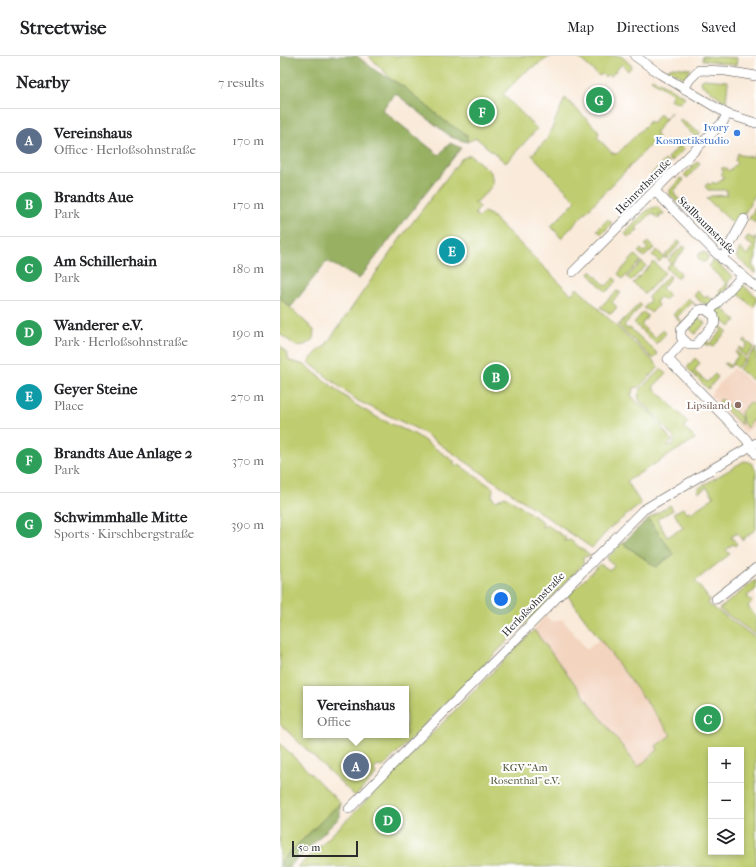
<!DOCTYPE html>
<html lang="en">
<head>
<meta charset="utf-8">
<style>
	body { margin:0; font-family:"IM FELL French Canon",serif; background:#f2f2f2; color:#202124 }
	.controls { position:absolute; right:12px; bottom:12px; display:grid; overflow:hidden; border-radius:0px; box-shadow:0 2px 6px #0003 }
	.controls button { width:36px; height:36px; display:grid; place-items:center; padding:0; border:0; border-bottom:1px solid #e0e0e0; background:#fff; color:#202124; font:20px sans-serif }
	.scale { position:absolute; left:12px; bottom:10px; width:66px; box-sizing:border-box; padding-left:4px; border:2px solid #2b2b2b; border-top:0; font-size:11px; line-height:14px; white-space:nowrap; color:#2b2b2b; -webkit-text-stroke:3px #fff; paint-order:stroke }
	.you { position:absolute; left:221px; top:543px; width:14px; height:14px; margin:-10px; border:3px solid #fff; border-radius:50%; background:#1a73e8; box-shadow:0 0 0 6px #1a73e833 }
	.badge { display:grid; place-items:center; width:26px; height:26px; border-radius:50%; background:#b5179e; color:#fff; font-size:13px; font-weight:700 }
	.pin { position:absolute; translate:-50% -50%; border:2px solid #fff; box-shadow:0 1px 4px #0006 }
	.popup { position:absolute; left:23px; top:630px; width:106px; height:52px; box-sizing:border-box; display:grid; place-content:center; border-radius:0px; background:#fff; filter:drop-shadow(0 1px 3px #0005); font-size:13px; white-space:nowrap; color:#757577 }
	.popup b { font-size:15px; color:#202124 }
	.popup::after { content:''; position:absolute; left:50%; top:100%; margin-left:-8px; border:8px solid transparent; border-top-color:#fff }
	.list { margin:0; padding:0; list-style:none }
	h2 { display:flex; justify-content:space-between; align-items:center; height:52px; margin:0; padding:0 16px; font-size:17px }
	h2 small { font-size:13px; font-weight:400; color:#757577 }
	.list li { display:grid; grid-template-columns:26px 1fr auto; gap:12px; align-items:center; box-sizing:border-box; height:64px; padding:0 16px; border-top:1px solid #e0e0e0 }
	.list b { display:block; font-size:15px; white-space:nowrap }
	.list p { margin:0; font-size:13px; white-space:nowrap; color:#757577 }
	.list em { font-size:13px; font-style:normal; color:#757577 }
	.icon { flex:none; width:22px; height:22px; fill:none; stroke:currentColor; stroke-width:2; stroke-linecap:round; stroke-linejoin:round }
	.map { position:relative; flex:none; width:476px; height:811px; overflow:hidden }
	header { display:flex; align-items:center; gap:24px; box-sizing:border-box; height:56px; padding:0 20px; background:#fff; border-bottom:1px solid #e0e0e0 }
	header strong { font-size:19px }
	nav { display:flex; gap:22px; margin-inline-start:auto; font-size:14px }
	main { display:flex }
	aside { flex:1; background:#fff }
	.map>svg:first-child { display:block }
</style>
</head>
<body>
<header>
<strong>Streetwise</strong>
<nav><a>Map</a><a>Directions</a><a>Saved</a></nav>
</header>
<main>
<aside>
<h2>Nearby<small>7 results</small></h2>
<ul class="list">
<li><span class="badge" style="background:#5c6f8a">A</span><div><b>Vereinshaus</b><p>Office · Herloßsohnstraße</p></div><em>170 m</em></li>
<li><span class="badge" style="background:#2e9e5b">B</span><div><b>Brandts Aue</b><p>Park</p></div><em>170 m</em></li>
<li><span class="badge" style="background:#2e9e5b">C</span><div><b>Am Schillerhain</b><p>Park</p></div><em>180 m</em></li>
<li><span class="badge" style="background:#2e9e5b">D</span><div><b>Wanderer e.V.</b><p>Park · Herloßsohnstraße</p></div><em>190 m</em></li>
<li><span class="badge" style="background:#0f9aa8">E</span><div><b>Geyer Steine</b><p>Place</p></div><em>270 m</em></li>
<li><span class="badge" style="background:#2e9e5b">F</span><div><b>Brandts Aue Anlage 2</b><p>Park</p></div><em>370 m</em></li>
<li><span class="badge" style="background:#2e9e5b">G</span><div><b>Schwimmhalle Mitte</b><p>Sports · Kirschbergstraße</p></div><em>390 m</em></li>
</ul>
</aside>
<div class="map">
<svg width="476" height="811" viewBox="0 0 476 811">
	<rect width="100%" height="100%" fill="#fff"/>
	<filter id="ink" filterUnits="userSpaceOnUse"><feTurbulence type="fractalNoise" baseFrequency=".025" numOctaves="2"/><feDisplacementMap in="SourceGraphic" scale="8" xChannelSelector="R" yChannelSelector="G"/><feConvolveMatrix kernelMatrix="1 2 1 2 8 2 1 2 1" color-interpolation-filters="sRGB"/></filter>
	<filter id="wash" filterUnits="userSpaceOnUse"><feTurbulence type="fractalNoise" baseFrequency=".012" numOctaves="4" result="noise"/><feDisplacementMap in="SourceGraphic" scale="16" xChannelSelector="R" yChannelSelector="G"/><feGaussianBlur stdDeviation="0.9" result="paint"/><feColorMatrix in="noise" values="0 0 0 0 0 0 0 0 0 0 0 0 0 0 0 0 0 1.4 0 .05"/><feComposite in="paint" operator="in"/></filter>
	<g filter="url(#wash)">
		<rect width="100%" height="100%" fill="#f9ead9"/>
		<!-- built -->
		<g fill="#f3d4bf">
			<polygon points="453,312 476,330 476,368 465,377 430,339"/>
			<polygon points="265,560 273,566 282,563 307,594 320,583 391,679 376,690 378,693 358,711 254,574"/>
		</g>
		<!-- green -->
		<g fill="#bfcd6f" stroke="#757c4d" fill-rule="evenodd">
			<polygon points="88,0 271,0 244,17 223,38 257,73 226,107 196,82 187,86 186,79 166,66 124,31 109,22 104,15"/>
			<polygon points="297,0 341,0 352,10 348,15 342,8 330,21 328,18 325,21 322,18 319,20"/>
			<polygon points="423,0 457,2 456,9 422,4"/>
			<polygon points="393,11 411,13 404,22 388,13"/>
			<polygon points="372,22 405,41 400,47 390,44 393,38 371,24"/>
			<polygon points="424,23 448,25 446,46 422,29 421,25"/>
			<polygon points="285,42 317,73 319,78 317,81 332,97 337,98 370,65 372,67 380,58 385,63 391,56 375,77 378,81 281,182 271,170 296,145 252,99 267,83"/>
			<polygon points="400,63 420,77 416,81 400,66"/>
			<polygon points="400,89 404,93 391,106 388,102"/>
			<polygon points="458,97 460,99 473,101 474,98 476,99 476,137 457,171 427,143 431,140 447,139 447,134 428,134 425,130 428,127 430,129 433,126 436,128 444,121 441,118 444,115 441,113 444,111 449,115 457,107 455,104"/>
			<polygon points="190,99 211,116 213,129 197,146 194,146 200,151 195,158 199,161 204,156 211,159 291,238 297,232 379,311 359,331 354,332 351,339 357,346 371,357 392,385 387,390 393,389 394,382 369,353 360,346 358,340 361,332 381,313 386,318 373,331 408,366 404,371 415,383 347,425 361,448 331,471 312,492 139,374 78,345 28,306 39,294 45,290 122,180 181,103"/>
			<polygon points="385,104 389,109 375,123 371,119"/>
			<polygon points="418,105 420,108 407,122 404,119"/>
			<polygon points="401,122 404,124 394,135 395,139 405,150 403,152 390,139 390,134"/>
			<polygon points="353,137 358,141 347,152 343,148"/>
			<path d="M378 151 384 157 382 160 380 158 378 159 380 161 379 163 372 157 356 172 358 174 352 180 350 179 348 181 345 178C353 170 366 150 378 151Z"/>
			<polygon points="475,152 476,153 476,167 469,163"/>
			<polygon points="328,163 332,167 322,178 317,174"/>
			<polygon points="468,180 474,183 476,180 476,202 472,209 476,214 476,218 456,201 460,192 467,199 473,190 465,185"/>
			<polygon points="398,185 401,187 386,203 384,201 379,206 372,199 377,194 384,201"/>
			<polygon points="368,186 374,192 364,201 358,196 361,193 364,196 368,192 365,189"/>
			<polygon points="403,190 406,192 392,208 401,217 397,222 386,212 391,207 388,204"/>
			<circle cx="423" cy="201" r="5"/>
			<polygon points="355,199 361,205 343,223 338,218"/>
			<polygon points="433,204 453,221 448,226 448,230 438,242 437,241 440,237 439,236 446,227 428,210"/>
			<polygon points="362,206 366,210 351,225 347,221"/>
			<polygon points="374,206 385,217 365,238 353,227"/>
			<polygon points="311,215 326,230 334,222 337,225 326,236 309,218"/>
			<polygon points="389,219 391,221 382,232 389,239 384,244 380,241 376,246 378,250 371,257 367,253 366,254 364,252 370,244 368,241"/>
			<polygon points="459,226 476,240 476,247 473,251 455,235 447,244 446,243"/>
			<polygon points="337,235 341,237 332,246 337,251 331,258 320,251"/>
			<polygon points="418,235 425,242 427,240 432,244 434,242 436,244 430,249 422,247 414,240"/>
			<polygon points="0,242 34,274 33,284 25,289 16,290 0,278"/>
			<polygon points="408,242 417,250 411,246 397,261 402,266 401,267 393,259"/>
			<polygon points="360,247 362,249 344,269 347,273 350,272 378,298 373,303 338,269"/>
			<polygon points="440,247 443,250 442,252 456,264 450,271 443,265 441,268 438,266 436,253"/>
			<polygon points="363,256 368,260 361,269 375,282 383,274 386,277 376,288 354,267"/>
			<polygon points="419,262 425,267 415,278 410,273"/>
			<polygon points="438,268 447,275 433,291 430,289 429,290 423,286 425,284 430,288 442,274"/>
			<polygon points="465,284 474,291 466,301 458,294 459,291 463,294 467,289 464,286"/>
			<path d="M0 289 8 299V302L10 305 25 309 76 349 100 363 136 379 175 406 173 408 176 410 179 409 213 432 212 441 216 445 225 440 263 466 262 471 267 469 286 482 284 485 290 484 311 500 303 501V508L289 523 103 711 98 710 94 713 96 719 75 740 0 668ZM26 633H126V679H26Z"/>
			<polygon points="476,292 476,322 474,325 459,313"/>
			<polygon points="456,295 465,303 457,312 453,308 449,312 444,308 446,307 450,310 458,300 455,297"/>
			<polygon points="415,302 420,307 414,315 427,326 435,318 438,321 428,333 407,312"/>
			<polygon points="441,343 461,361 461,369 439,346"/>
			<polygon points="470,346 476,350 476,363 471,365 467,372 463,367 461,356"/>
			<path d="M464 405 470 406 476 414V473L462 484 457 477 451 481 457 488 455 490 453 488 446 494 450 498 415 525 430 544 427 547 476 582V811H18L73 758 254 574 358 711 378 694 376 690 391 679 288 540 320 508 330 514 334 510 327 502 342 487 376 511 394 498 368 463 390 449 393 454 377 463 387 481 403 472 394 457 403 452 406 457 410 455 411 457 434 441 427 431 419 436 417 433ZM431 694H461V796H431Z"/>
			<polygon points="476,524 476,533 467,540 472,546 468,550 476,561 476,579 439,553"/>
			<polygon points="0,687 60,747 0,806"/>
		</g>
		<!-- forest -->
		<g fill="#97b062" stroke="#616e46">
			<polygon points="0,0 77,0 96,15 124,31 166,66 187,79 187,86 171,81 115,37 102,54 159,99 170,87 181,92 79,223 47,205 11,251 0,242"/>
			<polygon points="368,463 394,498 376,511 343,487"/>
			<polygon points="60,747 60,761 9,811 0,811 0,806"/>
		</g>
	</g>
	<g filter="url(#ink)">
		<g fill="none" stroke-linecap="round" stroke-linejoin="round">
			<!-- street casing -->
			<g stroke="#4a4845" stroke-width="10">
				<g id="street">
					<polyline points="355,0 380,18 447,58 476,67"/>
					<polyline points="404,33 410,23 419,14 446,15 476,20"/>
					<polyline points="375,135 436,197 476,231"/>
					<polyline points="442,203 464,163"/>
					<polyline points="293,216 443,66 447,58"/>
					<polygon points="425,253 434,260 435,267 416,289 409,289 401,281 401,273 419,254"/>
					<polyline points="430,255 462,220"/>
					<polyline points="404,285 388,303 466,383 476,398"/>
					<polyline points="436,543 476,512"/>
					<polyline points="69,753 363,454 476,387"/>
				</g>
			</g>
			<!-- street -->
			<use href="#street" stroke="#fff" stroke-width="9"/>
		</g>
	</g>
	<!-- markers -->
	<circle fill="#3f7fe0" stroke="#fff" stroke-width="1.5" cx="457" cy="77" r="4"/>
	<circle fill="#8d6e63" stroke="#fff" stroke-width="1.5" cx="458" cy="349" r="4"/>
	<g text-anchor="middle" stroke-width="4" stroke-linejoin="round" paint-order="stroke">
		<!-- shop labels -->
		<g font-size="11" fill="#366cbe" stroke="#fff" text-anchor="end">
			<text x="449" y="75">Ivory<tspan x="449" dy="13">Kosmetikstudio</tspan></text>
		</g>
		<!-- street labels -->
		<g font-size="11" fill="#2b2b2b" stroke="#fff">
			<text transform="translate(363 130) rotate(-45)" y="4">Heinrothstraße</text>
			<text transform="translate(427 169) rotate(45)" y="4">Stallbaumstraße</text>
			<text transform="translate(253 548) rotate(-46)" y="4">Herloßsohnstraße</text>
		</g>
		<!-- education labels -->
		<g font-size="11" fill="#785e54" stroke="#fff" text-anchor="end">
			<text x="450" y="353">Lipsiland</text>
		</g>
		<!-- park labels -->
		<g font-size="11" fill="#575c3f" stroke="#fff">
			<text x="245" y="715">KGV "Am<tspan x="245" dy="13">Rosenthal" e.V.</tspan></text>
		</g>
	</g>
</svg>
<div class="controls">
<button>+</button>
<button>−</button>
<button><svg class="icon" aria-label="layers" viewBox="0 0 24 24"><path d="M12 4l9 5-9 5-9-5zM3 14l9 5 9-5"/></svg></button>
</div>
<div class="scale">50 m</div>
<div class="you"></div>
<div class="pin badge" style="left:76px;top:710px;background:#5c6f8a">A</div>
<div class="popup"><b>Vereinshaus</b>Office</div>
<div class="pin badge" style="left:216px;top:321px;background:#2e9e5b">B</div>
<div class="pin badge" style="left:428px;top:663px;background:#2e9e5b">C</div>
<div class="pin badge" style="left:108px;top:764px;background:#2e9e5b">D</div>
<div class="pin badge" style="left:172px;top:195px;background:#0f9aa8">E</div>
<div class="pin badge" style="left:202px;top:56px;background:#2e9e5b">F</div>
<div class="pin badge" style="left:319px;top:44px;background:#2e9e5b">G</div>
</div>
</main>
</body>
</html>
